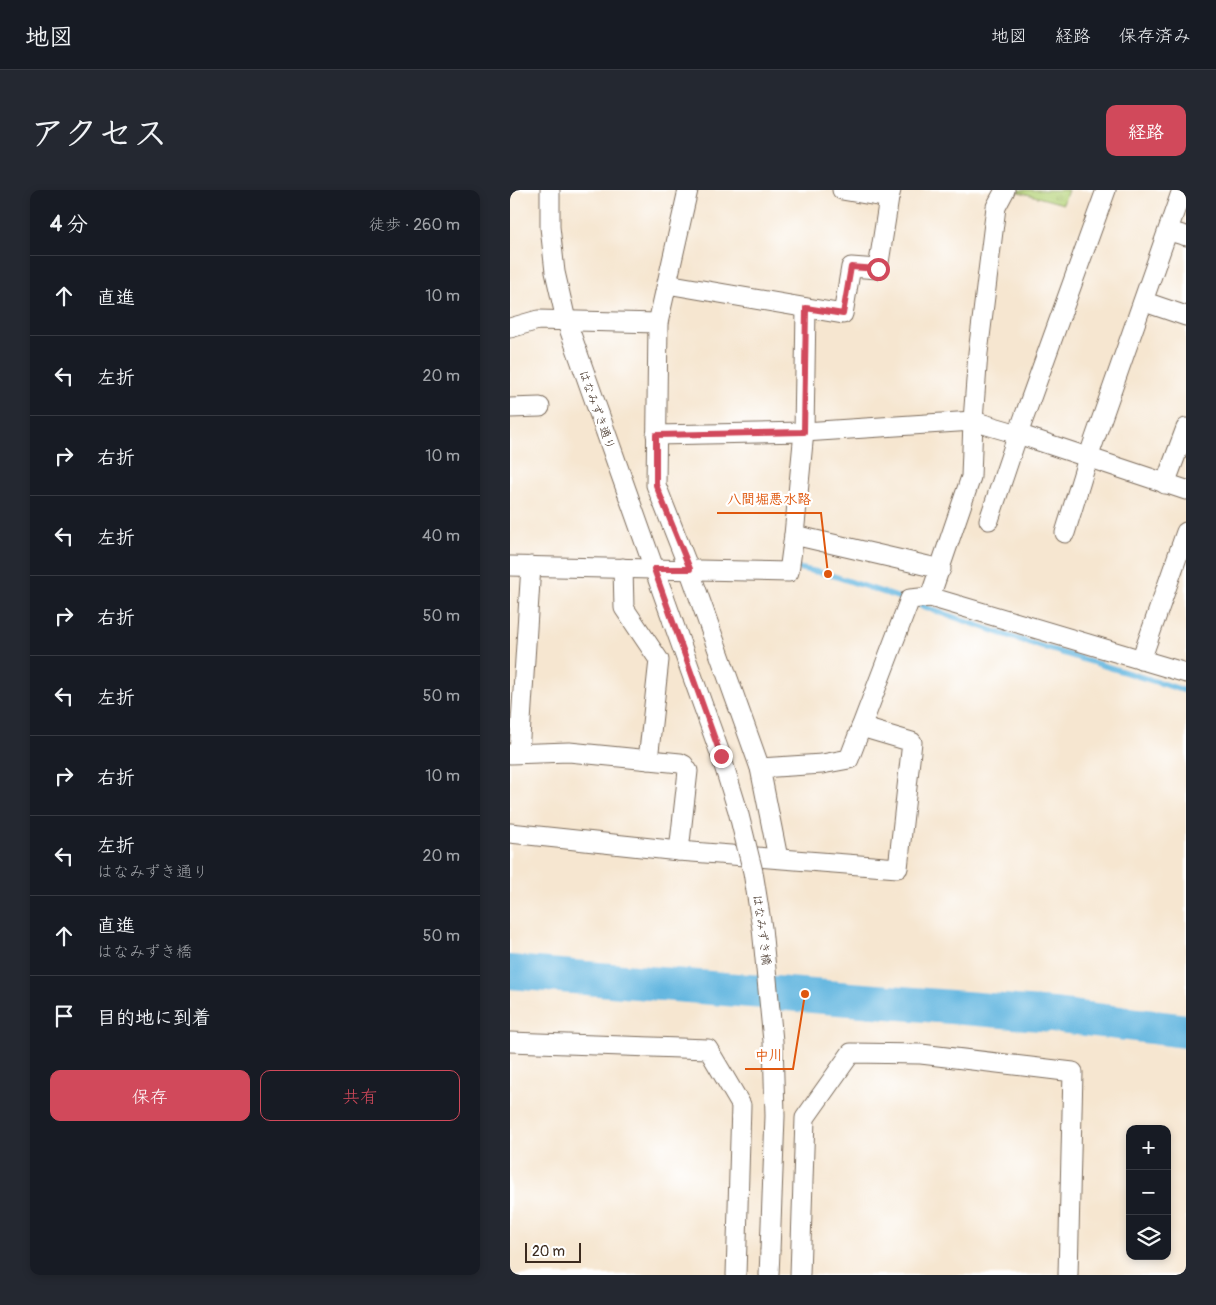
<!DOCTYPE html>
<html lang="ja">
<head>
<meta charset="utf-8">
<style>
	body { margin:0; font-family:Pangolin,"Klee One",sans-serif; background:#242831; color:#f1f3f6 }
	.controls { position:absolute; right:15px; bottom:15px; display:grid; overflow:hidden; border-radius:10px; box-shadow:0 2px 8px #0003 }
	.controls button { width:45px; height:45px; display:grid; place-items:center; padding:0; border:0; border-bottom:1px solid #363941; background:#171b24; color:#f1f3f6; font:25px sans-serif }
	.scale { position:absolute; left:15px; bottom:12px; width:56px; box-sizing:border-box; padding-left:5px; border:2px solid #3b2a1e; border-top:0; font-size:14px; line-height:18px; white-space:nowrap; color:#3b2a1e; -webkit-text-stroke:4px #fff; paint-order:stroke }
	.stop { position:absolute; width:15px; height:15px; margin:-11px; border:4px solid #d1495b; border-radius:50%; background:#fff }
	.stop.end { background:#d1495b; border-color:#fff; box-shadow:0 1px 5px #0008 }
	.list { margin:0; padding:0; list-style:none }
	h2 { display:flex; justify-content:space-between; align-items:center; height:65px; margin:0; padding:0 20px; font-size:21px }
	h2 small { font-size:16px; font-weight:400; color:#9ea1a6 }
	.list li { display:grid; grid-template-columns:32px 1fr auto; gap:15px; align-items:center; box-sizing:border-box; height:80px; padding:0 20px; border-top:1px solid #363941 }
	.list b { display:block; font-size:19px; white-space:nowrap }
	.list p { margin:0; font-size:16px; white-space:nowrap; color:#9ea1a6 }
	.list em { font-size:16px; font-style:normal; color:#9ea1a6 }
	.actions { display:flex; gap:10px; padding:15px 20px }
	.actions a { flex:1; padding:11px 0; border:1px solid #d1495b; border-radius:10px; text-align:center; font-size:18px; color:#d1495b }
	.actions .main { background:#d1495b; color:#fff }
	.icon { flex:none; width:28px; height:28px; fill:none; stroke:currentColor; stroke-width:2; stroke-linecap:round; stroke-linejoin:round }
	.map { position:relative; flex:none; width:676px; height:1085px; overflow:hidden; border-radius:10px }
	header { display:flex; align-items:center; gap:30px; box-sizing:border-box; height:70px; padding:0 25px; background:#171b24; border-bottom:1px solid #363941 }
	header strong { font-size:24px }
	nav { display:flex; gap:28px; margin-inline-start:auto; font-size:18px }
	.intro { display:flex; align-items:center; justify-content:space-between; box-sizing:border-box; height:120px; padding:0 30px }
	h1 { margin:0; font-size:35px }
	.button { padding:12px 22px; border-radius:10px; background:#d1495b; color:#fff; font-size:18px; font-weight:700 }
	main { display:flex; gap:30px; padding:0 30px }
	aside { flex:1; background:#171b24; border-radius:10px; box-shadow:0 2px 8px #0003 }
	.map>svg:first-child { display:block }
</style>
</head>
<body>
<header>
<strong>地図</strong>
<nav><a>地図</a><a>経路</a><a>保存済み</a></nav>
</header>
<div class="intro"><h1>アクセス</h1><a class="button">経路</a></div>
<main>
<aside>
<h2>4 分<small>徒歩 · 260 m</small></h2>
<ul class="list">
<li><svg class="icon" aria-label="ahead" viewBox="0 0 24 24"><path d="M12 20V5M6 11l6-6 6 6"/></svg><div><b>直進</b></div><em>10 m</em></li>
<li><svg class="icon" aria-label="left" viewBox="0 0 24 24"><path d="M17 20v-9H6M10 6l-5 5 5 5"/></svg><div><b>左折</b></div><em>20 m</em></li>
<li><svg class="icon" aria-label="right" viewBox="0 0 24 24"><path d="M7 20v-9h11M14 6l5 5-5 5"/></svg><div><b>右折</b></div><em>10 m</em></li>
<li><svg class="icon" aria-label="left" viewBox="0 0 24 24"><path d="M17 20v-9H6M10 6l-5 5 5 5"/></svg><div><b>左折</b></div><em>40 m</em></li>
<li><svg class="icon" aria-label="right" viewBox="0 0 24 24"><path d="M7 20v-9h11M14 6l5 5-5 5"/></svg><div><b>右折</b></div><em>50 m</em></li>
<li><svg class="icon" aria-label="left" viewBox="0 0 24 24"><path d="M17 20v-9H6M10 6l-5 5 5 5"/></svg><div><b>左折</b></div><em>50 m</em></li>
<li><svg class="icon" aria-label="right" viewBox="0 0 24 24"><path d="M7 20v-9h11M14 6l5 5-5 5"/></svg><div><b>右折</b></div><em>10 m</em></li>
<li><svg class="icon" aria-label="left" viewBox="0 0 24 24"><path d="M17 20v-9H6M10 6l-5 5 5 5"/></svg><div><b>左折</b><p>はなみずき通り</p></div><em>20 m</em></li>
<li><svg class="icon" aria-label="ahead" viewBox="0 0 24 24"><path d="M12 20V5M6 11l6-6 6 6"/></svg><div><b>直進</b><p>はなみずき橋</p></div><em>50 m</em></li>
<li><svg class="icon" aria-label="arrive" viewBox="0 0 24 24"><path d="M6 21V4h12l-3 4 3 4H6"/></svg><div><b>目的地に到着</b></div></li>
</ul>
<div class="actions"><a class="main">保存</a><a>共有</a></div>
</aside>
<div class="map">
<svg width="676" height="1085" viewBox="0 0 676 1085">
	<defs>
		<pattern id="park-tufts" width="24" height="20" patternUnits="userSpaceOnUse" patternTransform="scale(1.25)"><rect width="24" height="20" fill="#b5d379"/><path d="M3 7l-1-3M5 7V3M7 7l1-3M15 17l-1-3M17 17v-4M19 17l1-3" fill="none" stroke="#9db568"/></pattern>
	</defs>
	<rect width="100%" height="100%" fill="#fff"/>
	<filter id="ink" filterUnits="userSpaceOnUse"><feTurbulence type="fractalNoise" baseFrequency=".02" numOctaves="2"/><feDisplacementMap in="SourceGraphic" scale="10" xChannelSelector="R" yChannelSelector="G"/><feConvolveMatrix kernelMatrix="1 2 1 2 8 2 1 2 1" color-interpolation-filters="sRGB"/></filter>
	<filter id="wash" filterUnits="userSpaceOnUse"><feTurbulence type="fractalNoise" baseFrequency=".0096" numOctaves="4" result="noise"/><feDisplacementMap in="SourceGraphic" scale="20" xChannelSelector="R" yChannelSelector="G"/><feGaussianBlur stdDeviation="1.12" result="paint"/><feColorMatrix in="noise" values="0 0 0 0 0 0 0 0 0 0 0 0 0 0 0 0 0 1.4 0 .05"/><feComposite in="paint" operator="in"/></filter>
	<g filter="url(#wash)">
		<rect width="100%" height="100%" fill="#f6e6d0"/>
		<!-- park -->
		<polygon fill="url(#park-tufts)" stroke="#787e4c" points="502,0 558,0 553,14"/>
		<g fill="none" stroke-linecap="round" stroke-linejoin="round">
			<!-- stream -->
			<g stroke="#65b7e0" stroke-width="5.5">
				<polyline points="282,377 318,384 396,410"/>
				<polyline points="409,415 501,447 676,501"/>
			</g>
			<!-- river -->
			<polyline stroke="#65b7e0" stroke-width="34" points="0,782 543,825 676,841"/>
		</g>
	</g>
	<g filter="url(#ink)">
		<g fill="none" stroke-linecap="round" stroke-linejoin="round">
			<!-- minor casing -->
			<g stroke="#7c6c5c" stroke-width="21">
				<g id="minor">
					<polyline points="40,0 40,37 45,82 56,130 163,432"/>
					<polyline points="178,0 148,133 146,295 179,379 250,578 268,668"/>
					<polyline points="332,0 379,8 381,0"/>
					<polyline points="659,41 676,46"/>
					<polyline points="157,94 333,124 341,77 368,79 379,8"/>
					<polyline points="635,112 676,126"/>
					<polyline points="0,138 28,130 148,133"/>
					<polyline points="0,218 30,217"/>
					<polyline points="146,245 294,242 463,231 508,244 676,300"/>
					<polyline points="655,294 676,238"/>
					<polyline points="479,330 508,244 596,0"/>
					<polyline points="555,343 578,268 672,0"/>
					<polyline points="284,345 294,242 296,118"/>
					<polyline points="0,376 279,382 284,345 431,379"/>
					<polyline points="113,378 114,418 149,470 138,570"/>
					<polyline points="420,407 461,287 463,231 468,163 486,17 495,0"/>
					<polyline points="631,470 676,342"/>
					<polyline points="9,563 21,376"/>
					<polyline points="0,564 59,562 170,573 174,575 178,581 169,661"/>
					<polyline points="250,578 312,574 339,569 400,409 420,407 676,483"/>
					<polyline points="0,643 169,661 388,678 402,552 351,537"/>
					<polyline points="0,852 198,859 231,915 226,1085"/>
					<polyline points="259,1085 260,1061"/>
					<polyline points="290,1085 295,928 341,863 411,864 563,882 558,1085"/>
				</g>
			</g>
			<!-- minor -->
			<use href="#minor" stroke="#fff" stroke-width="19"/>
			<!-- minor-bridge casing -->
			<g stroke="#7c6c5c" stroke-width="21" stroke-linecap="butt">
				<polyline id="minor-bridge" points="163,432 211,566 228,621 243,682 252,738 263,851 265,926 260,1061"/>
			</g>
			<!-- minor-bridge -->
			<use href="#minor-bridge" stroke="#fff" stroke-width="19"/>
		</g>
	</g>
	<g fill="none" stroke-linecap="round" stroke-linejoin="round" filter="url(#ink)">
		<!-- route -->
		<polyline stroke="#d1495b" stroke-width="6" points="211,566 144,379 180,379 146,295 146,245 294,242 296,118 333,124 341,77 368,79"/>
	</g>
	<g text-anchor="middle" stroke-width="4.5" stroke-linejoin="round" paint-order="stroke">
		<!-- street labels -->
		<g font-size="12" fill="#3b2a1e" stroke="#fff">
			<text transform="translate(87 220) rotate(70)" y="4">はなみずき通り</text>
			<text transform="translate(252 740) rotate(82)" y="4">はなみずき橋</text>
		</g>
	</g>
	<!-- callouts -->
	<path fill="none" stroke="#df570d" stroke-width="2" d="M318 384L311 323H207M295 804L283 879H235"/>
	<g fill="#df570d" stroke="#fff" stroke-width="2">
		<circle cx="318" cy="384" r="5"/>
		<circle cx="295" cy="804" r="5"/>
	</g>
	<g font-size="14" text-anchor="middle" font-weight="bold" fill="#df570d" stroke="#fff" stroke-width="4.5" stroke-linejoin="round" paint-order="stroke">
		<text x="259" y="314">八間堀悪水路</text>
		<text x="259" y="870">中川</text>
	</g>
</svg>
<div class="controls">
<button>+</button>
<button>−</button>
<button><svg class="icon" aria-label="layers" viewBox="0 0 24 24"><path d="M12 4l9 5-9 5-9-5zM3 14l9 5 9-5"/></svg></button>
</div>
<div class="scale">20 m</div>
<div class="stop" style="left:368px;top:79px"></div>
<div class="stop end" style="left:211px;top:566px"></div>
</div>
</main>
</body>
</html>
